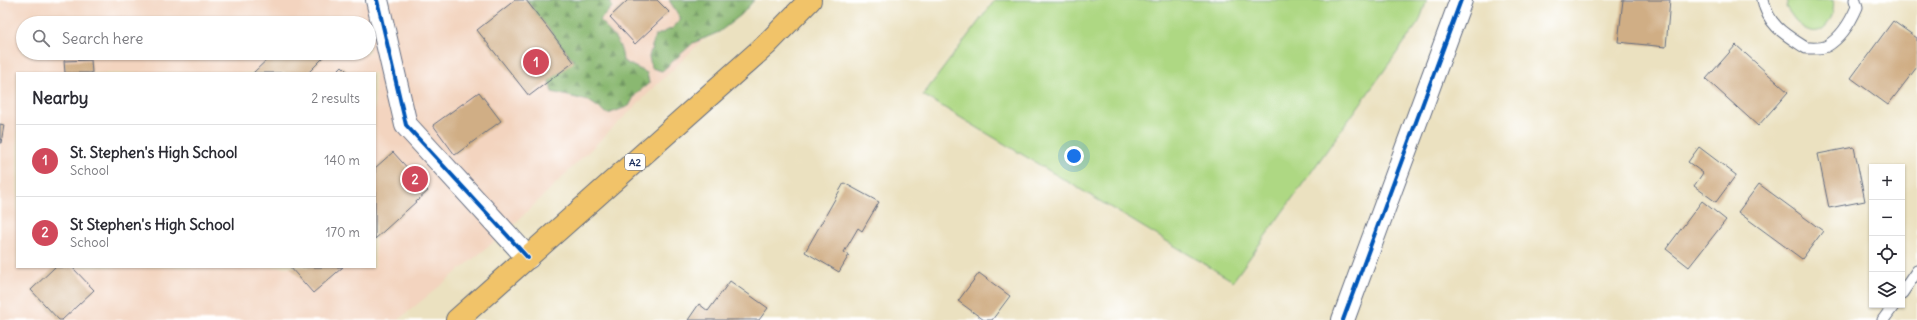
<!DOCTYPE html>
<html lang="en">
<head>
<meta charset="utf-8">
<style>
	body { margin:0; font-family:Delius,sans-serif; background:#f7f7f7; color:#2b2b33 }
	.controls { position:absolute; right:12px; bottom:12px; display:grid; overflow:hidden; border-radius:0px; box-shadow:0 1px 3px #0004 }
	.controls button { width:36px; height:36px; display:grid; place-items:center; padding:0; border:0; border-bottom:1px solid #e1e1e2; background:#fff; color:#2b2b33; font:20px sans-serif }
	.you { position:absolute; left:1074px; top:156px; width:14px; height:14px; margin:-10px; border:3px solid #fff; border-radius:50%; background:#1a73e8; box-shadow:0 0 0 6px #1a73e833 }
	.badge { display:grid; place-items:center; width:26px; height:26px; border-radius:50%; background:#d1495b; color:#fff; font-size:13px; font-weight:700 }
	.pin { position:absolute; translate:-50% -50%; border:2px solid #fff; box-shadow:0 1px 4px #0006 }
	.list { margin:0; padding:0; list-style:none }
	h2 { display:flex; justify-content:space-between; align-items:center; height:52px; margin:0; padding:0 16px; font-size:17px }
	h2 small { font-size:13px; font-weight:400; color:#7c7c81 }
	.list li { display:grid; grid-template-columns:26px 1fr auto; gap:12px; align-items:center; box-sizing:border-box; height:72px; padding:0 16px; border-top:1px solid #e1e1e2 }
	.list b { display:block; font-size:15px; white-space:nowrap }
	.list p { margin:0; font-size:13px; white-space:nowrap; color:#7c7c81 }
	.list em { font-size:13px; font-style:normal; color:#7c7c81 }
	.icon { flex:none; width:22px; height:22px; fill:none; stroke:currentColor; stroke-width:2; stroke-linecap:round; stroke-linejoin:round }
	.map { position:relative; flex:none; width:1917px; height:320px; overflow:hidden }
	.search { position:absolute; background:#fff; box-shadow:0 1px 3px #0004; left:16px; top:16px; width:360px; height:44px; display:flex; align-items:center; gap:10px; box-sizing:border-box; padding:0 14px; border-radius:22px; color:#7c7c81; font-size:15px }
	.panel { position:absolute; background:#fff; box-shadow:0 1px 3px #0004; left:16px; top:72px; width:360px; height:196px; border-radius:0px }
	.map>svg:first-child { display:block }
</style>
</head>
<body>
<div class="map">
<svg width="1917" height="320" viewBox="0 0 1917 320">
	<defs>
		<pattern id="forest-firs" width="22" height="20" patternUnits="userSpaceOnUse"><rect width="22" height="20" fill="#8ab871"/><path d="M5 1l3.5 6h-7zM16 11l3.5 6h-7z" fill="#709660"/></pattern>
	</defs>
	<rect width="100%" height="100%" fill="#fff"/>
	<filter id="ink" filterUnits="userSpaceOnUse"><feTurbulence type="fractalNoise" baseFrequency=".025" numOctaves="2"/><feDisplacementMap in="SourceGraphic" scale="8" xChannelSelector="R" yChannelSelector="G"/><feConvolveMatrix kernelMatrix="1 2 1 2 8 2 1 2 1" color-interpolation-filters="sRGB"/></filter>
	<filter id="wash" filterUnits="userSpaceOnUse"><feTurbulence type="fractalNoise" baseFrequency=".012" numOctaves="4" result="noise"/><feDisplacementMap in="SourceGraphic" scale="16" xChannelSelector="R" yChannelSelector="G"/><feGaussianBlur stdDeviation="0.9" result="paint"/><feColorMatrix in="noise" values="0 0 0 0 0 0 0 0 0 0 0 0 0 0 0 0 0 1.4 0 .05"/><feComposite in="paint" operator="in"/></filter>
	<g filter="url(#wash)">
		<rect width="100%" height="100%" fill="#ebe1c0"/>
		<!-- built -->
		<path fill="#f3d4bf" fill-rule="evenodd" d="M0 0H744L505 233 398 320H0ZM23 23H369V53H23ZM17 73H375V267H17Z"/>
		<!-- green -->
		<g fill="#aed883" stroke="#648470">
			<polygon points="995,0 1427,0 1419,22 1233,281 923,95"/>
			<path d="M1788 0H1833C1836 12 1827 35 1811 31 1800 29 1792 16 1786 7Z"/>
		</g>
		<!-- forest -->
		<g fill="url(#forest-firs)" stroke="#527468">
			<path d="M526 0H610L612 7 600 20C612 37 621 39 623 61L647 73 649 83 635 95 629 106 608 114 589 101 552 92 549 81 574 61Z"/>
			<polygon points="669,0 754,0 741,15 719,32 693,43 662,71 652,68 649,57 655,36 673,28 681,19"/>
		</g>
		<g id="blocks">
			<!-- building -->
			<g fill="#d0ae85">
				<polygon points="515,0 526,0 574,62 529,96 477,30"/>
				<polygon points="628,0 657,0 669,12 635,44 610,17"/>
				<polygon points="1623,0 1670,0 1666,47 1618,42"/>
				<polygon points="1893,21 1917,38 1917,67 1888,105 1851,78"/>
				<polygon points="1736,45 1788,92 1758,126 1706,79"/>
				<polygon points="274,53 328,53 308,73 253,73"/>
				<polygon points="91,60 92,73 65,73 64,61"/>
				<polygon points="342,66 349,73 335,73"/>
				<polygon points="479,92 501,121 455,155 433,125"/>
				<polygon points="0,124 4,125 1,143 0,143"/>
				<polygon points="1699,147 1736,175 1716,202 1694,186 1703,173 1688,162"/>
				<polygon points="1854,147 1865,201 1829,208 1818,154"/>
				<polygon points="393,152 428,191 375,239 375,168"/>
				<polygon points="844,183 879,202 862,231 858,228 844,252 849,255 839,272 805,252"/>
				<polygon points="1759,184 1823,231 1802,259 1738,212"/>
				<polygon points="1702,201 1726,220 1689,267 1666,249"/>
				<polygon points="55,267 72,267 94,290 62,320 59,320 31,290"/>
				<polygon points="290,267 343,267 313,293"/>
				<polygon points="979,273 1010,296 992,320 984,320 958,301"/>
				<polygon points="730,281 768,308 759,320 688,320 699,304 708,311"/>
			</g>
		</g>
	</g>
	<g filter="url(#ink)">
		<use href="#blocks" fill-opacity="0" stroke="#646d80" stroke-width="1"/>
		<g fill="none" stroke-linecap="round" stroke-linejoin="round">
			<!-- service casing -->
			<g stroke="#646d80" stroke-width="13">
				<g id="service">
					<path d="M1763 0C1768 26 1786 35 1806 48 1812 48 1822 49 1827 46 1842 37 1851 21 1857 7L1855 0"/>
					<polyline points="1902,293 1917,271"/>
					<polyline points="1883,320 1894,305"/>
				</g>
			</g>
			<!-- minor casing -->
			<g stroke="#646d80" stroke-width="24">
				<g id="minor">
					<polyline points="377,0 406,125 528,258"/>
					<polyline points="1343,320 1461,0"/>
				</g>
			</g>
			<!-- primary casing -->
			<g stroke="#646d80" stroke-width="24">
				<polyline id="primary" points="457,320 766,45 810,0"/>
			</g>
			<!-- service -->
			<use href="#service" stroke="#fff" stroke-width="11"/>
			<!-- minor -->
			<use href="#minor" stroke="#fff" stroke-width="22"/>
			<!-- primary -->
			<use href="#primary" stroke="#f1c369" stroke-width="22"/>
			<!-- cycleway casing -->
			<g stroke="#fff" stroke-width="6">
				<g id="cycleway">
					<polyline points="377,0 406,125 528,258"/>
					<polyline points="1343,320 1461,0"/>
				</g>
			</g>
			<!-- cycleway -->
			<use href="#cycleway" stroke="#0057b8" stroke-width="4"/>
		</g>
	</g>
	<g text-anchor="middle" stroke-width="3.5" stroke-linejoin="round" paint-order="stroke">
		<!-- shield labels -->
		<rect fill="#fff" stroke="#5f6d8e" stroke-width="1" x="625" y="154" width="20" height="16" rx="3"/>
		<g font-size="10" font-weight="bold" fill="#1b2f5e">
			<text x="635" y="166">A2</text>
		</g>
	</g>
</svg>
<div class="controls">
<button>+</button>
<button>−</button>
<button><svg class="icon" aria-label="locate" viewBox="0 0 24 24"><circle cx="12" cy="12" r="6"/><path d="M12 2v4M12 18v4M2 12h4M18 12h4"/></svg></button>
<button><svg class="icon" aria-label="layers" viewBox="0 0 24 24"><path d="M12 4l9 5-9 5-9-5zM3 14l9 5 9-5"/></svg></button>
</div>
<div class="you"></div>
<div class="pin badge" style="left:536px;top:62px">1</div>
<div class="pin badge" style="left:415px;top:179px">2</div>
<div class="search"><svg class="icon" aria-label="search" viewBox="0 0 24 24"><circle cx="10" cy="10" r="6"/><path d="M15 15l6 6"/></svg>Search here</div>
<section class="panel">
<h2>Nearby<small>2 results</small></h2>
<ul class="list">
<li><span class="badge">1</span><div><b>St. Stephen's High School</b><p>School</p></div><em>140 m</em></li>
<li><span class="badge">2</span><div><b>St Stephen's High School</b><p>School</p></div><em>170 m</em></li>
</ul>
</section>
</div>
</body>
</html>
